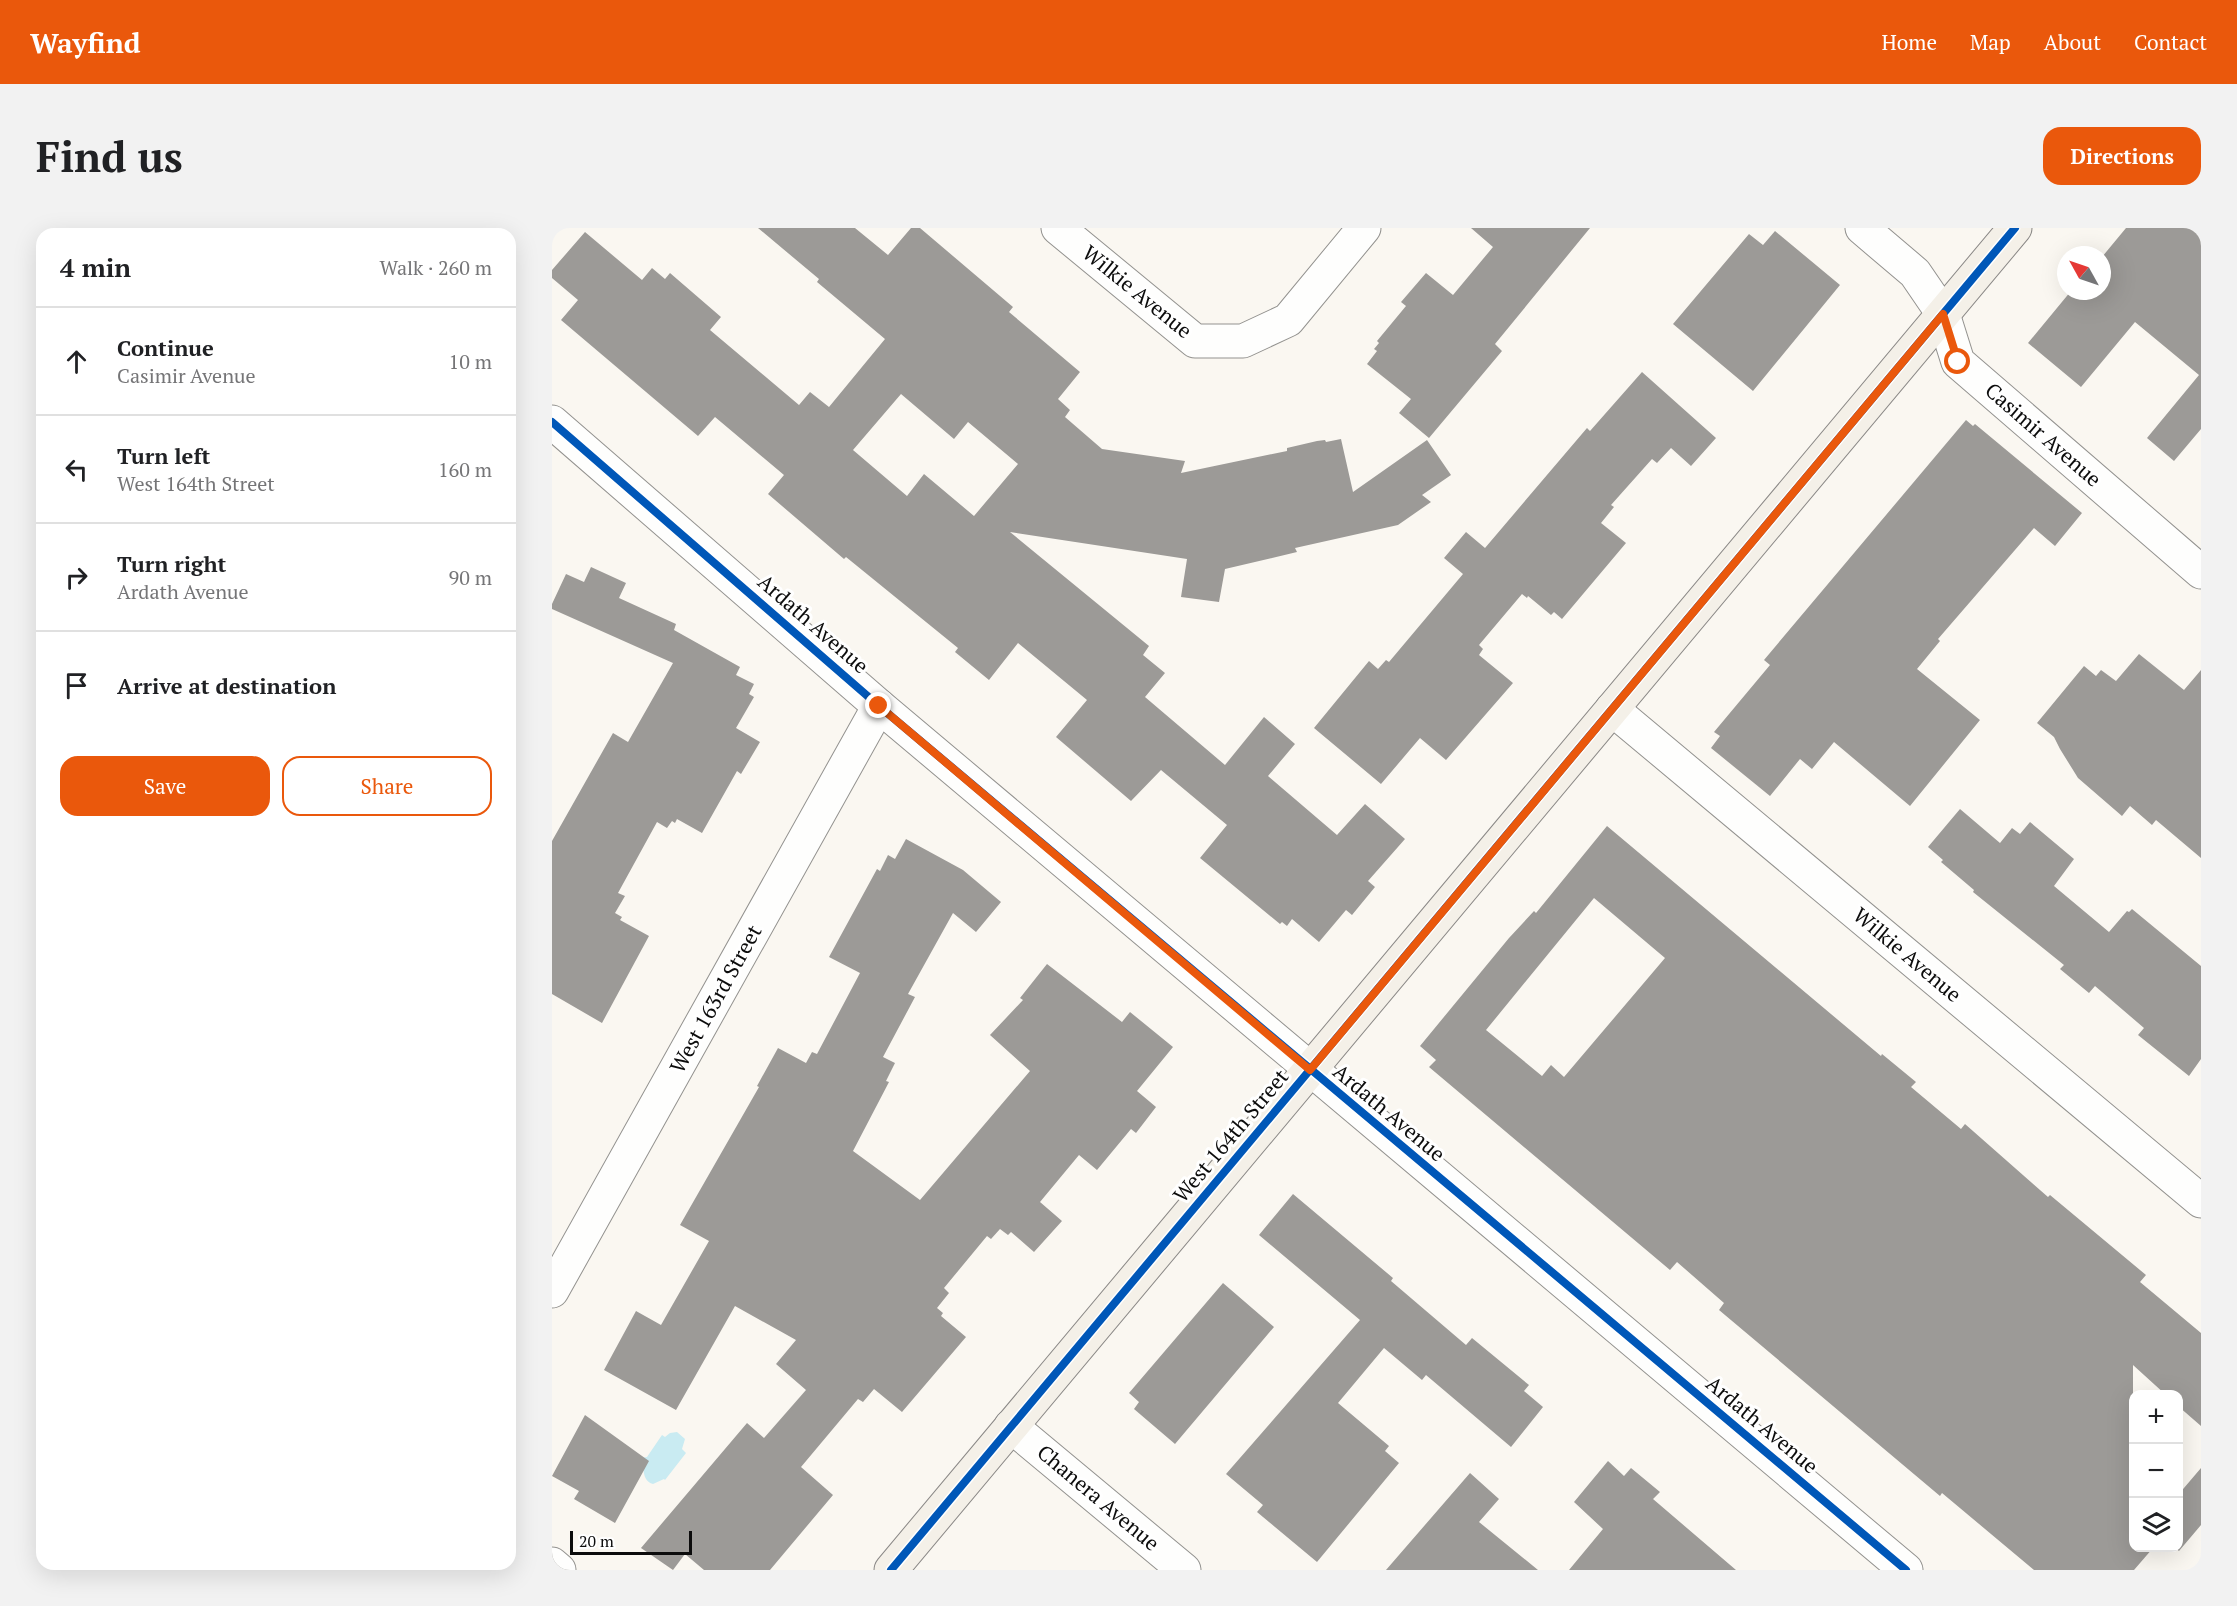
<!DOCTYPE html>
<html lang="en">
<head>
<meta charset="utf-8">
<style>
	body { margin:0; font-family:"PT Serif",serif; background:#f2f2f2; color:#202124 }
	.controls { position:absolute; right:18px; bottom:18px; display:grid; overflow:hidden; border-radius:12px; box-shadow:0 6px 24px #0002 }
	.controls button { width:54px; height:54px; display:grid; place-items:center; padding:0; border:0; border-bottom:2px solid #e0e0e0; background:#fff; color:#202124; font:30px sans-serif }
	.compass { position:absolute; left:1505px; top:18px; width:54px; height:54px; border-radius:50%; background:#fff; box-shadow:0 6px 24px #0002; rotate:310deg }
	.scale { position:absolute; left:18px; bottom:15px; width:122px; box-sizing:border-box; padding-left:6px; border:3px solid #0c0c0c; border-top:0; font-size:16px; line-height:21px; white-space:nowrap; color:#0c0c0c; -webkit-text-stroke:4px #fff; paint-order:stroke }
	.stop { position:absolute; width:18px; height:18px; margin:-14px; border:4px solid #ea580c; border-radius:50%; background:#fff }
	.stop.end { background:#ea580c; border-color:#fff; box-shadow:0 2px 6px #0008 }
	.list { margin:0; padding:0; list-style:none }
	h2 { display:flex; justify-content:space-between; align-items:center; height:78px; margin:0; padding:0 24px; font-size:26px }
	h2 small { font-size:20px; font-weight:400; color:#757577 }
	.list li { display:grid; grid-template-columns:39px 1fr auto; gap:18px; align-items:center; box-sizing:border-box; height:108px; padding:0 24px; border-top:2px solid #e0e0e0 }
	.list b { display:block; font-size:22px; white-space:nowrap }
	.list p { margin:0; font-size:20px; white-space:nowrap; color:#757577 }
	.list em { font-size:20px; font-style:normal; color:#757577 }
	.actions { display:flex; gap:12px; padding:18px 24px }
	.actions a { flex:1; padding:14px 0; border:2px solid #ea580c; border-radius:18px; text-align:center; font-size:21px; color:#ea580c }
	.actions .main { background:#ea580c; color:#fff }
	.icon { flex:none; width:33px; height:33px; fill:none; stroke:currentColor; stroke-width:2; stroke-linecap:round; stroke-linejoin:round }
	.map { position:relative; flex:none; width:1649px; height:1342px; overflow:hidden; border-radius:18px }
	header { display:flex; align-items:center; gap:36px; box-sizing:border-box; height:84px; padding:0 30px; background:#ea580c; color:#fff }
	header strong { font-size:28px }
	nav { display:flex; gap:33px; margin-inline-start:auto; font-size:21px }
	.intro { display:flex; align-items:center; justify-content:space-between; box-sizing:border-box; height:144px; padding:0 36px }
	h1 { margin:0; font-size:42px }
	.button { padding:15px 27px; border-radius:18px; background:#ea580c; color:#fff; font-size:21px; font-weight:700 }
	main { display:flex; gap:36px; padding:0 36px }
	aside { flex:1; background:#fff; border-radius:18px; box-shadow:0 6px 24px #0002 }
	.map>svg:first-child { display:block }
</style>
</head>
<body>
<header>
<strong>Wayfind</strong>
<nav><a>Home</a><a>Map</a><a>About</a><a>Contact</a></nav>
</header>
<div class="intro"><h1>Find us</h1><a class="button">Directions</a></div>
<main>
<aside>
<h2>4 min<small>Walk · 260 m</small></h2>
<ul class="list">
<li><svg class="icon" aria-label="ahead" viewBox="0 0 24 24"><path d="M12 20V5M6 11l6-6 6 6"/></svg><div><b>Continue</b><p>Casimir Avenue</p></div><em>10 m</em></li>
<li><svg class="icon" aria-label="left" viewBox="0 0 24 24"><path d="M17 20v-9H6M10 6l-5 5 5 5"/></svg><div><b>Turn left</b><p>West 164th Street</p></div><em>160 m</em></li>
<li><svg class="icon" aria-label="right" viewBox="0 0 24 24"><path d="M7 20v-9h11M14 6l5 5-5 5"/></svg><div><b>Turn right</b><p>Ardath Avenue</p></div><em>90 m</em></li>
<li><svg class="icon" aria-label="arrive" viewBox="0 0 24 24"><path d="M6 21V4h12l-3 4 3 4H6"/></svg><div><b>Arrive at destination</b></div></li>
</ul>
<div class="actions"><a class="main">Save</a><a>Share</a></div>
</aside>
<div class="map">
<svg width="1649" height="1342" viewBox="0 0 1649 1342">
	<rect width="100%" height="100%" fill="#faf7f1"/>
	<!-- water -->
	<path fill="#c9ebf2" d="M125 1204 133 1211 130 1221 134 1225 113 1252 112 1251 101 1256C89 1252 93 1240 89 1230L95 1229 110 1207 113 1209 118 1205Z"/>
	<!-- building -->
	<g fill="#9c9a97" fill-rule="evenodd">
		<path d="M206 0H303L336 27 359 0H368L461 79 457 84 528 144 506 171 518 182 513 189 550 221 633 233 629 245 735 223V220L765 213 773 212 774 214 789 211 801 264 875 212 899 247 870 267 879 274 846 297 743 320 745 324 673 341 667 374 629 369 635 331 458 304 597 418 591 427 613 445 593 469 673 537 712 489 743 516 716 548 785 607 813 576 853 611 816 653 823 659 800 687 794 682 767 714 740 691 735 698 730 694 728 696 648 630 675 597 609 542 579 573 504 509 535 472 466 415 437 452 403 424 406 420 294 329 292 331 216 266 232 247 163 189 146 208 9 92 26 72 0 50V42L33 4 90 52 100 40 113 51 118 45 169 89 158 102 247 177 258 164 277 179 333 111 265 54 267 51ZM349 166 402 211 416 194 466 236 422 288 372 246 355 268 301 222Z"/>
		<polygon points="919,0 1038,0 943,116 950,123 877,210 847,185 859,171 815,136 825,123 822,121 827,115 825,113 854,78 849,74 874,45 901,67 941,19"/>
		<polygon points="1574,0 1649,0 1649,201 1622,233 1595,210 1647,147 1583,94 1529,159 1476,115 1519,63 1550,63 1550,29"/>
		<polygon points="1223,3 1288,57 1201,163 1121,96 1197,6 1211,17"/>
		<polygon points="1090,144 1164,210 1139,238 1119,220 1105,235 1100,231 1059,277 1062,279 1049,295 1074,315 1010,391 1002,384 999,387 976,368 975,370 970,366 927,417 931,421 927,427 961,455 894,532 868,510 829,556 762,500 817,433 826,441 834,432 837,434 911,346 892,330 914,304 933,320 1035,200 1038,203"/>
		<polygon points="1414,192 1421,198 1423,196 1530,285 1503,318 1482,300 1386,411 1388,413 1365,441 1428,492 1358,578 1282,514 1260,541 1248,531 1218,568 1159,520 1168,508 1162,504 1218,437 1212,432"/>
		<polygon points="39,339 74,355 67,370 124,396 122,402 188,439 184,447 202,456 197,466 202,469 184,500 208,514 189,546 185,543 150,605 125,591 123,595 120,593 115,600 105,594 66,665 73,668 63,685 70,689 68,692 97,708 50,795 0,766 0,613 61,505 76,514 121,435 0,381 0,376 14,346 32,354"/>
		<polygon points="1587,426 1632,462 1649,442 1649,630 1604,592 1600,597 1578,578 1570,588 1526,550 1508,521 1502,509 1485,495 1532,438 1544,448 1549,442 1564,453"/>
		<polygon points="1408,581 1448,615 1460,600 1468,606 1478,594 1522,631 1502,658 1557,704 1575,683 1577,684 1580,681 1649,738 1649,831 1637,848 1586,807 1592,800 1543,758 1537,765 1508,741 1512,737 1421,664 1422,662 1389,634 1391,632 1376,619"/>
		<path d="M1055 598 1329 828 1330 826 1364 854 1359 859 1409 901 1413 896 1496 969 1498 967 1594 1047 1588 1054 1649 1105V1198L1626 1178V1167H1614L1581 1137V1320H1601L1582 1342H1482L1390 1265 1388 1268 1167 1082 1172 1075 1125 1034 1118 1042 877 839 884 832 868 818 957 710 982 683 984 685ZM1042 670 1113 730 1012 849 999 837 990 848 934 802Z"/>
		<polygon points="354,611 411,642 449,674 424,704 401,685 356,766 363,769 331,829 343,835 334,853 337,854 301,923 368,972 478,843 438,807 471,772 468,770 495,736 570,794 578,784 621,819 585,863 604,879 584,905 579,901 545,942 527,927 488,974 510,993 482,1024 459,1004 456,1007 448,1001 439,1011 435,1008 392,1060 397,1065 385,1080 391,1085 389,1088 414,1109 350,1184 322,1161 311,1174 306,1171 249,1239 281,1267 218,1342 152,1342 133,1326 121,1342 89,1320 195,1195 212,1210 254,1162 224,1136 244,1112 183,1078 124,1182 52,1142 84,1083 109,1097 157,1013 128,997 207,859 205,858 226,820 254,835 260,824 265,826 308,745 277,729 325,641 328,643 336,627 343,631"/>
		<polygon points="741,966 841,1050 839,1053 914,1117 920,1110 977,1157 972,1163 991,1179 959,1219 874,1147 870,1152 832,1120 786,1175 837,1218 833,1223 847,1235 765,1334 705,1284 711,1277 674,1246 808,1092 707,1007"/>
		<polygon points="671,1055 722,1099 623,1216 582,1181 587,1174 577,1165"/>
		<polygon points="33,1187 97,1233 63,1295 22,1271 27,1263 0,1248"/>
		<polygon points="1056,1233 1072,1248 1079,1240 1108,1264 1101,1271 1184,1342 1017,1342 1051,1301 1022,1274"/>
		<polygon points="1649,1240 1649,1297 1627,1323 1623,1320 1626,1320 1626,1267"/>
		<polygon points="918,1245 947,1271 927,1294 986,1342 834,1342"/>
	</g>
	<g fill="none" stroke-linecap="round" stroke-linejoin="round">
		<!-- street casing -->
		<g stroke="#93928f" stroke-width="35">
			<g id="street">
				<polyline points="506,0 643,113 691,113 736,92 812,0"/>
				<polyline points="1310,0 1363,45 1391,86 1406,134 1649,344"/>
				<polyline points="0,194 327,478 1354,1342"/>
				<polyline points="1060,481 1649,973"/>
				<polyline points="0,1063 327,478"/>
				<polyline points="459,1198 632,1342"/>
				<polyline points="0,1336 7,1342"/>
			</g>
		</g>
		<!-- secondary casing -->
		<g stroke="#8a8886" stroke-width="35">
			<polyline id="secondary" points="339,1342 1463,0"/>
		</g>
		<!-- street -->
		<use href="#street" stroke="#fefefd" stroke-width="33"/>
		<!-- secondary -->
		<use href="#secondary" stroke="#f4f0e8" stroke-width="33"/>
		<!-- cycleway casing -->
		<g stroke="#fff" stroke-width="11">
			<g id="cycleway">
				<polyline points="0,194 327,478 1354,1342"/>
				<polyline points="339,1342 1463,0"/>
			</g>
		</g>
		<!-- cycleway -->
		<use href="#cycleway" stroke="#0057b8" stroke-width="8"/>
	</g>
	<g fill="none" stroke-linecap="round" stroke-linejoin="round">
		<!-- route -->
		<polyline stroke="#ea580c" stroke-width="8" points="327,478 758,842 1391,86 1406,134"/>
	</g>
	<g text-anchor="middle" stroke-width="6" stroke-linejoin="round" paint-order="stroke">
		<!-- street labels -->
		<g font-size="21" fill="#0c0c0c" stroke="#fff">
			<text transform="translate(585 64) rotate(39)" y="7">Wilkie Avenue</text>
			<text transform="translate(1491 207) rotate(41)" y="7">Casimir Avenue</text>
			<text transform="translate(261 396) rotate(41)" y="7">Ardath Avenue</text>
			<text transform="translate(1355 727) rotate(40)" y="7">Wilkie Avenue</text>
			<text transform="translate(164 771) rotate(-61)" y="7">West 163rd Street</text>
			<text transform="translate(837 885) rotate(40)" y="7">Ardath Avenue</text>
			<text transform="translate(679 908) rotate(-50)" y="7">West 164th Street</text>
			<text transform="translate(1210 1197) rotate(40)" y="7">Ardath Avenue</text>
			<text transform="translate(546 1270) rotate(40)" y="7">Chanera Avenue</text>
		</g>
	</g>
</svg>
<div class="controls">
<button>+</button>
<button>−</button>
<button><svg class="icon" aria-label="layers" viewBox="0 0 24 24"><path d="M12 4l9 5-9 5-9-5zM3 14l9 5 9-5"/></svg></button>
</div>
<svg class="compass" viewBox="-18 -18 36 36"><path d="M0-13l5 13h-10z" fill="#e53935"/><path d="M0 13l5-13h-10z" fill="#757577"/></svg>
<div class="scale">20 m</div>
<div class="stop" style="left:1406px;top:134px"></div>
<div class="stop end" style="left:327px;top:478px"></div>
</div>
</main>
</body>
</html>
